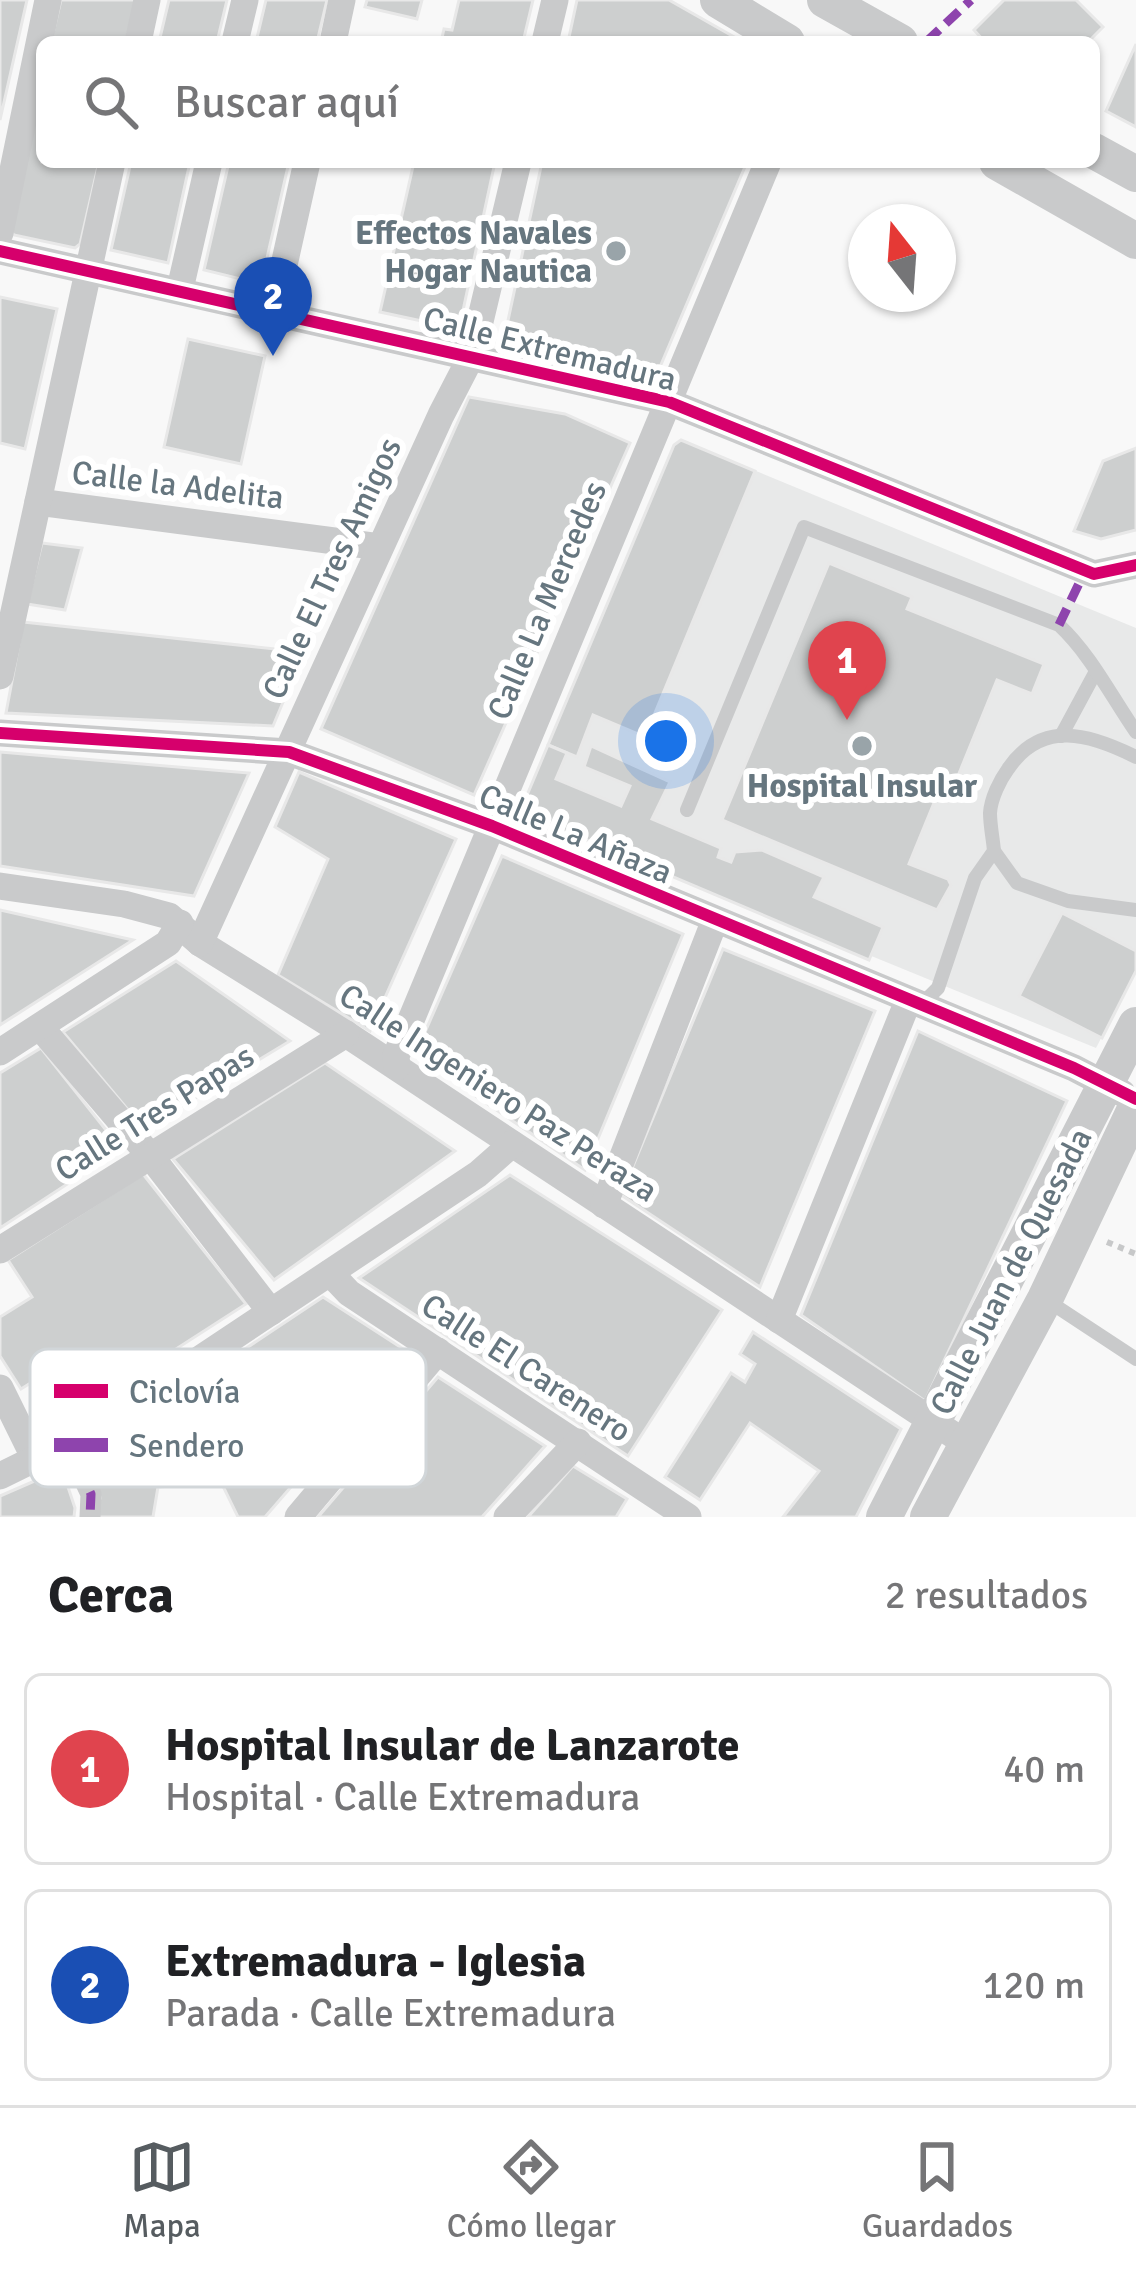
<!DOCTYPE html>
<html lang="es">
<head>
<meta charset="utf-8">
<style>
	body { margin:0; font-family:Signika,sans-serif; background:#f2f2f2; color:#202124 }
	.compass { position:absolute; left:848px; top:204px; width:108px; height:108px; border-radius:50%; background:#fff; box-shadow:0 3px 9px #0004; rotate:343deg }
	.you { position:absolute; left:666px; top:741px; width:42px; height:42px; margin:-30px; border:9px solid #fff; border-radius:50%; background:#1a73e8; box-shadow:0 0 0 18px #1a73e833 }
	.badge { display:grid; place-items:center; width:78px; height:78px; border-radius:50%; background:#565c60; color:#fff; font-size:39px; font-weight:700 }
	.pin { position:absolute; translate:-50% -99px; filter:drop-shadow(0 3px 6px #0008) }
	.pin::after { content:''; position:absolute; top:63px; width:42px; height:36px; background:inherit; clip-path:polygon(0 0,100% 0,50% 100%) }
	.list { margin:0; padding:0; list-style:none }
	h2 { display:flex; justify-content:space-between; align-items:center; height:156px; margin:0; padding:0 48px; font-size:51px }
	h2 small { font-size:39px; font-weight:400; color:#757577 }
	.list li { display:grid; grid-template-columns:78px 1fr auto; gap:36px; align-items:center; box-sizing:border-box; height:192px; margin:0 24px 24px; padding:0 24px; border:3px solid #e0e0e0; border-radius:18px }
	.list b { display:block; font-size:45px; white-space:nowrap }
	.list p { margin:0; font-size:39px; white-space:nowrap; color:#757577 }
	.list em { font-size:39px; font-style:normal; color:#757577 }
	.icon { flex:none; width:66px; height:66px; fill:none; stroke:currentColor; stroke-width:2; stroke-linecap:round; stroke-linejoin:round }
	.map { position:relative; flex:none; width:1136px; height:1517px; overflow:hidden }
	.search { position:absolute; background:#fff; box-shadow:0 3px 9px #0004; left:36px; right:36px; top:36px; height:132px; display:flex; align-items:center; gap:30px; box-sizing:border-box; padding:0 42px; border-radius:18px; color:#757577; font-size:45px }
	.sheet { height:588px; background:#fff }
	nav { display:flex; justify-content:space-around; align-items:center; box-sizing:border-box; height:168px; border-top:3px solid #e0e0e0; background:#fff; font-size:33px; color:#757577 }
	nav a { display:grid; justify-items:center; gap:6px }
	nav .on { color:#565c60 }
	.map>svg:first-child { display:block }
</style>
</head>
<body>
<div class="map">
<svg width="1136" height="1517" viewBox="0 0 1136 1517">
	<rect width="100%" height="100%" fill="#f8f8f8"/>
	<!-- built -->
	<polygon fill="#e8e9e9" points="681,440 1136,628 1136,971 1096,1048 520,812 674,445"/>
	<!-- building -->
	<g fill="#cdcfcf" stroke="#e8e8e8" stroke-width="3">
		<polygon points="0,0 27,0 0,120"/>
		<polygon points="61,0 136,0 126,42 51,42"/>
		<polygon points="169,0 227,0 217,42 159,42"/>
		<polygon points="266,0 327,0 317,42 256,42"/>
		<polygon points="367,0 422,0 417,19 365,7"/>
		<polygon points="459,0 533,0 523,42 441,42 444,29 452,30"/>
		<polygon points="577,0 669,0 743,42 568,42"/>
		<polygon points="1004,0 1076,0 1103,27 1088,42 985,42 974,30"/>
		<polygon points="1136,44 1136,127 1106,111"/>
		<polygon points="42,82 42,162 99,162 80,244 75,248 14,235 9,228"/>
		<polygon points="131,162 190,162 168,263 111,250"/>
		<polygon points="229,162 289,162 261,284 204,270"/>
		<polygon points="414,162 495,162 459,329 380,312"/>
		<polygon points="542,162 747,162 657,374 504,339"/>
		<polygon points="0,297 57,309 25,449 0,443"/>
		<polygon points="188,339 265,356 241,464 164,447"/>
		<polygon points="469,397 565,414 630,443 474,795 321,729"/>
		<polygon points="681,440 755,471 645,737 593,715 577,757 548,745 674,445"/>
		<polygon points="1136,448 1136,530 1101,539 1074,531 1103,461"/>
		<polygon points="42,543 82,548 65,610 27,604"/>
		<polygon points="829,563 912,597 907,609 1044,664 1032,694 997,680 947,803 936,798 909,864 948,879 951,885 937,910 722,820"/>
		<polygon points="23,622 304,652 273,726 6,713"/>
		<polygon points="548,745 567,753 556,779 621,806 630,786 584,767 591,746 670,782 652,819 721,848 718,857 731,862 735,852 762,850 824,877 814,897 883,927 869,960 520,812"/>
		<polygon points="0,752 249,773 194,896 0,866"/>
		<polygon points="299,772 456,839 370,1031 278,975 328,859 275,827"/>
		<polygon points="502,856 683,934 585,1170 415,1055"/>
		<polygon points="0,910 133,940 0,1025"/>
		<polygon points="1062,913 1136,951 1136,971 1102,1038 1019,996"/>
		<polygon points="723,949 875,1011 760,1287 621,1195"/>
		<polygon points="176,961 290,1041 144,1129 63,1032"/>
		<polygon points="918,1031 1067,1101 925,1401 801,1315"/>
		<polygon points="41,1048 121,1149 0,1228 0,1073"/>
		<polygon points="325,1063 455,1151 274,1280 173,1159"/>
		<polygon points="143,1174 246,1304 72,1416 45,1374 21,1389 0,1356 0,1317 32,1297 8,1260"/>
		<polygon points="510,1175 722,1310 628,1456 359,1278"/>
		<polygon points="323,1297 408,1352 265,1517 238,1517 221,1482 158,1487 153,1517 96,1517 100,1498 92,1451"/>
		<polygon points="753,1332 901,1429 856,1517 783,1517 819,1471 750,1423 700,1500 665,1477 731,1373 745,1382 755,1364 740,1354"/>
		<polygon points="438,1377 545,1446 482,1517 318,1517"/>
		<polygon points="573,1466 627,1499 616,1517 528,1517"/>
		<polygon points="62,1469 75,1508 74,1517 0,1517 0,1496"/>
	</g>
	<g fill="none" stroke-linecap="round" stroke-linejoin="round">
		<!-- path -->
		<polyline stroke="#c7c8c9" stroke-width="6" stroke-dasharray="6 6" stroke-linecap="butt" points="1107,1242 1136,1254"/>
		<!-- service -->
		<g stroke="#c9cacb" stroke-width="14">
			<polyline points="1061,736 1095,673"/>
			<path d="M687 810 804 527 1059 625C1091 655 1111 696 1136 732"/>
			<polyline points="994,851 1017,883 1068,901 1136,910"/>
			<path d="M920 999 928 998 938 988 975 878 994 851C993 839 990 825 990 813 991 798 1000 780 1008 769 1042 719 1090 734 1136 757"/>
			<polyline points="1045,1299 1136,1359"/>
		</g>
		<!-- pedestrian -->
		<polyline stroke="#c9cacb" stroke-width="21" points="67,1443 91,1494 90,1517"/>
		<!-- minor -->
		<g stroke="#c9cacb" stroke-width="27">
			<polyline points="138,42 147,0"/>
			<polyline points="235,42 245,0"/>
			<polyline points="333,42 342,0"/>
			<polyline points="545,42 555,0"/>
			<polyline points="0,233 48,0"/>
			<polyline points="0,251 669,402 1094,574 1136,565"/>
			<polyline points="180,289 209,162"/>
			<polyline points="274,310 307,162"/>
			<polyline points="38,502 380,547"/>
			<polyline points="0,676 112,162"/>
			<polyline points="0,733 289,752 492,826 1074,1068 1122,1093"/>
			<polyline points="0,886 124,904 169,916 200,943 346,1034 967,1444"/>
			<polyline points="200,943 441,415 472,355 518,162"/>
			<polyline points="40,1027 152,1158 271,1312"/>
			<polyline points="0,1052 168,943 180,923"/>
			<polyline points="397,1067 396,1056 768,162"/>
			<polyline points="604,1205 715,920"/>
			<polyline points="0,1250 346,1034"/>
			<polyline points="330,1273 349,1293 688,1517"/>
			<polyline points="779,1320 908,1001"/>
			<polyline points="0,1388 36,1461"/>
			<polyline points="0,1476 67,1443 170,1379 478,1174 512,1144"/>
			<polyline points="298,1517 438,1351"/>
			<polyline points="507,1517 578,1442"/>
		</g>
		<!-- tertiary -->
		<g stroke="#c9cacb" stroke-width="36">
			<polyline points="718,0 787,42"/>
			<polyline points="825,0 900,42"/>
			<polyline points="1094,151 1136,174"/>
			<polyline points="997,162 1136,241"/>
			<polyline points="884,1517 1136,1025"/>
			<polyline points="928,1517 1045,1299 1136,1107"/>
		</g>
		<!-- quiet -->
		<g stroke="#8e44ad" stroke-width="9" stroke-dasharray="18 9" stroke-linecap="butt">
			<polyline points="926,42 971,0"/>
			<polyline points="1059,625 1085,571"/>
			<polyline points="67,1443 91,1494 90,1517"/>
		</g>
		<!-- cycleway casing -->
		<g stroke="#fff" stroke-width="20">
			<g id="cycleway">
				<polyline points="0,251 669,402 1094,574 1136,565"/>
				<polyline points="0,733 289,752 492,826 1074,1068 1136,1099"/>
			</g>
		</g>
		<!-- cycleway -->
		<use href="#cycleway" stroke="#d6006c" stroke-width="12"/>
	</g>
	<!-- markers -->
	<g fill="#99a4a9" stroke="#fff" stroke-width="4.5">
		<circle cx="616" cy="251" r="12"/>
		<circle cx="862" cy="746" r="12"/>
	</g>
	<g text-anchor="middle" stroke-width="12" stroke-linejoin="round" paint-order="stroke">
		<!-- poi labels -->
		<g font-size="33" font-weight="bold" fill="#66767f" stroke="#fff" text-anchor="end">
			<text x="592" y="244">Effectos Navales<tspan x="592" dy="38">Hogar Nautica</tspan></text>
			<text x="862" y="797" text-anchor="middle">Hospital Insular</text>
		</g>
		<!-- street labels -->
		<g font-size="33" fill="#66767f" stroke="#fff">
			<text transform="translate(550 348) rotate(14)" y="12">Calle Extremadura</text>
			<text transform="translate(178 484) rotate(7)" y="12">Calle la Adelita</text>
			<text transform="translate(331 568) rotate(-65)" y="12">Calle El Tres Amigos</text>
			<text transform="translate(546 600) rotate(-67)" y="12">Calle La Mercedes</text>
			<text transform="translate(576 833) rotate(23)" y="12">Calle La Añaza</text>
			<text transform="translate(499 1092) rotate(33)" y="12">Calle Ingeniero Paz Peraza</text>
			<text transform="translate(154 1112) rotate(-32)" y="12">Calle Tres Papas</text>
			<text transform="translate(1010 1271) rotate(-63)" y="12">Calle Juan de Quesada</text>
			<text transform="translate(527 1367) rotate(33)" y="12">Calle El Carenero</text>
		</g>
	</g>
	<!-- legend -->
	<rect x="30" y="1349" width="396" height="138" rx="18" fill="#fff" stroke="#d1d6d9" stroke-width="3"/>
	<rect x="54" y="1384" width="54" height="14" fill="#d6006c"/>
	<rect x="54" y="1438" width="54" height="14" fill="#8e44ad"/>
	<g font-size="33" fill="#66767f">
		<text x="129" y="1403">Ciclovía</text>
		<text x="129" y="1457">Sendero</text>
	</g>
</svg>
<svg class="compass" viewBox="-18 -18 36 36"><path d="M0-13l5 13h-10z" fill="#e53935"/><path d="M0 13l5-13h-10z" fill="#757577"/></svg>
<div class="you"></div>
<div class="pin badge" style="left:847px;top:720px;background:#e0444e">1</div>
<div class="pin badge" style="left:273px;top:356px;background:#1a4fb4">2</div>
<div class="search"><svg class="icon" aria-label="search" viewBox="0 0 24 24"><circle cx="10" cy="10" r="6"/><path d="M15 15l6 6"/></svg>Buscar aquí</div>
</div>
<section class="sheet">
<h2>Cerca<small>2 resultados</small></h2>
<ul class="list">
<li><span class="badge" style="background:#e0444e">1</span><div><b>Hospital Insular de Lanzarote</b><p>Hospital · Calle Extremadura</p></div><em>40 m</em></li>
<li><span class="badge" style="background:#1a4fb4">2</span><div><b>Extremadura - Iglesia</b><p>Parada · Calle Extremadura</p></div><em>120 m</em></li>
</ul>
</section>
<nav>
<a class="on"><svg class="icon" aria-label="map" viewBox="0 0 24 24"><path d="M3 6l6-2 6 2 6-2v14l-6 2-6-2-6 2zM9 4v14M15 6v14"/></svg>Mapa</a>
<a><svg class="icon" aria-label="directions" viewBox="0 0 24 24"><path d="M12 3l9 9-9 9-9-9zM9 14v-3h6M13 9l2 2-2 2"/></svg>Cómo llegar</a>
<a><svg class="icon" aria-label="saved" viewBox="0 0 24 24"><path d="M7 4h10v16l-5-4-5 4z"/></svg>Guardados</a>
</nav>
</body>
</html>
